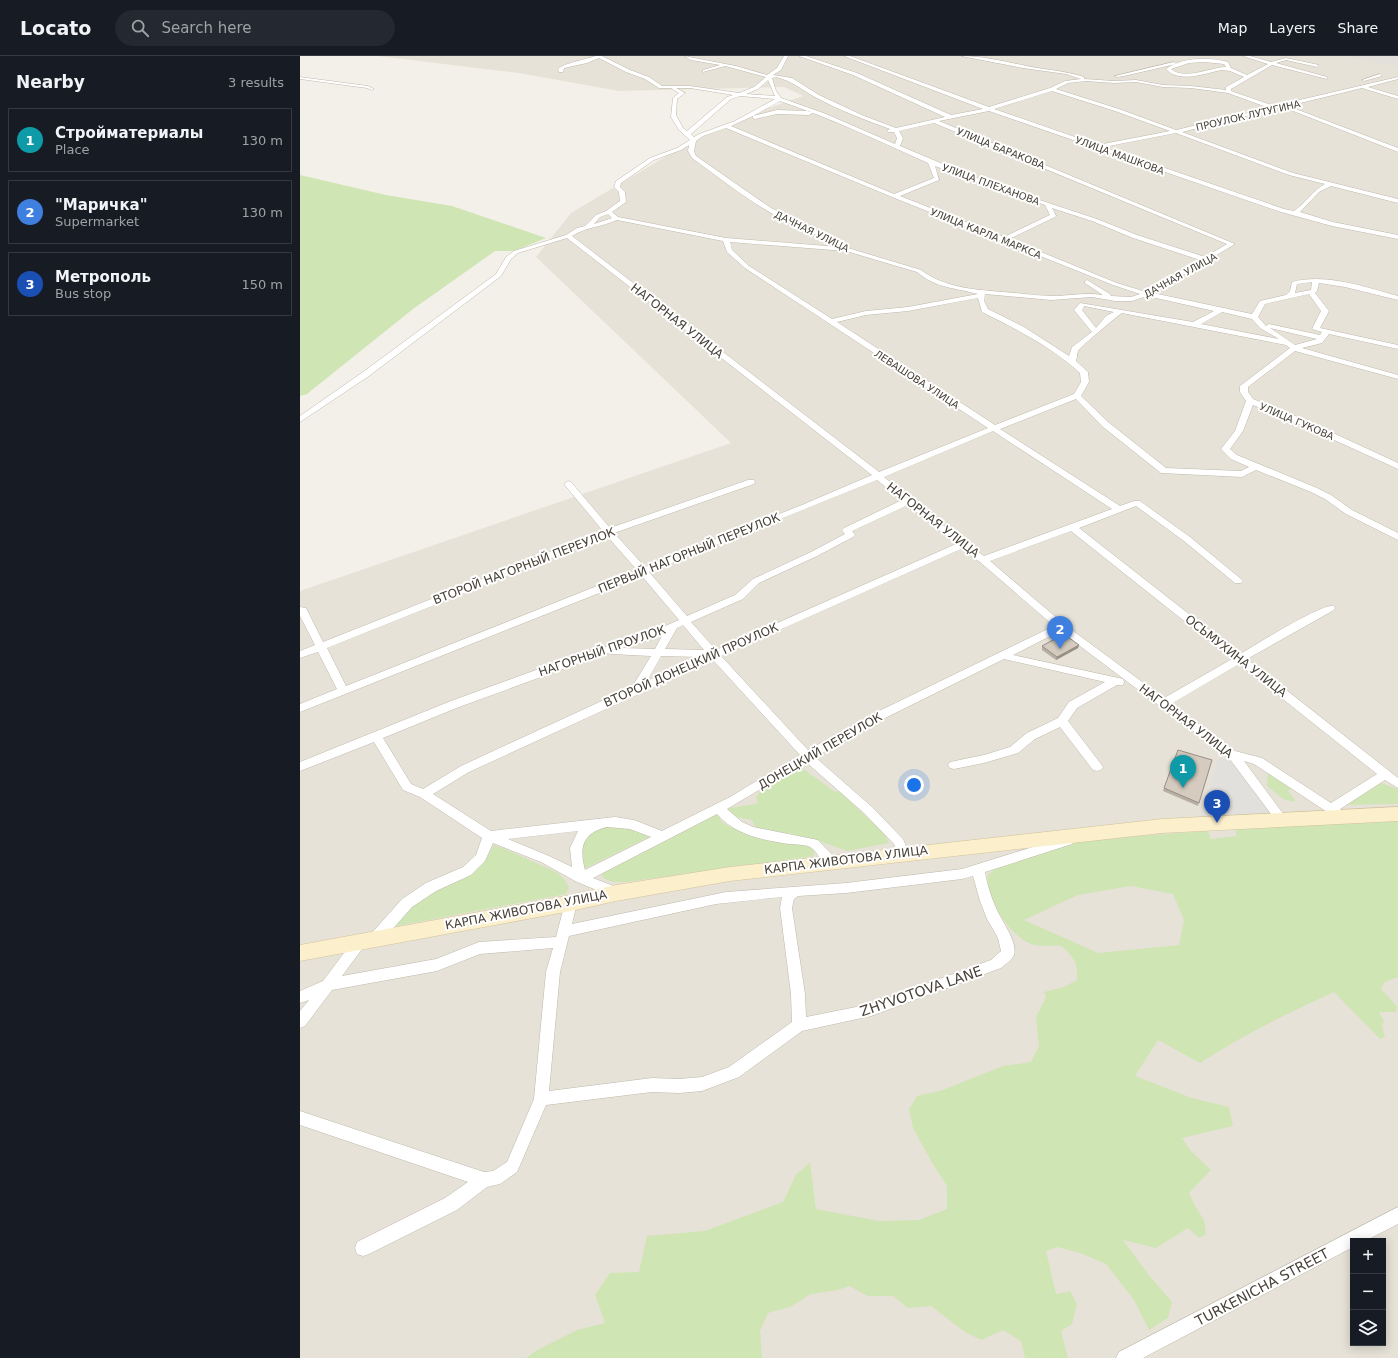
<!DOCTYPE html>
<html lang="en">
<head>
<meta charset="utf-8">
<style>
	body { margin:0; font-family:"DejaVu Sans",sans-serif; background:#242831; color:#f1f3f6 }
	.controls { position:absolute; right:12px; bottom:12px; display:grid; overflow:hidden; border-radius:0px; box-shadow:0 2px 10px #0003 }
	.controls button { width:36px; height:36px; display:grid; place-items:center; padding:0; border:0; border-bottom:1px solid #363941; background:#171b24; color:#f1f3f6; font:20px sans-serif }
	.you { position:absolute; left:614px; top:729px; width:14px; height:14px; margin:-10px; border:3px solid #fff; border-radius:50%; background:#1a73e8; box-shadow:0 0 0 6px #1a73e833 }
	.badge { display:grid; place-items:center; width:26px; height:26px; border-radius:50%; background:#ee4225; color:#fff; font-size:13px; font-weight:700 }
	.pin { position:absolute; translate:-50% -33px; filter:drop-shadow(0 1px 2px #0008) }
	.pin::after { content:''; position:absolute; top:21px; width:14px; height:12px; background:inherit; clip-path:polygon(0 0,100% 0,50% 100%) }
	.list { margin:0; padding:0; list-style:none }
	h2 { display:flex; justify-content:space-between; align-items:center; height:52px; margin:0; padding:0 16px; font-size:17px }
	h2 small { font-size:13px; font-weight:400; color:#9ea1a6 }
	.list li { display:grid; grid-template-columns:26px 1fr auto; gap:12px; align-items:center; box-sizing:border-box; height:64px; margin:0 8px 8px; padding:0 8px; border:1px solid #363941; border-radius:0px }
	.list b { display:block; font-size:15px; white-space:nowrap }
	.list p { margin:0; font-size:13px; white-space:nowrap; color:#9ea1a6 }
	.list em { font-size:13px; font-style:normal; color:#9ea1a6 }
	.icon { flex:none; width:22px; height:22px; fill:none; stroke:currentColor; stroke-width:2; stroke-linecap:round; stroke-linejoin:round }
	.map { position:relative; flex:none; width:1098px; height:1302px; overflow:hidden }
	header { display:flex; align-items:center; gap:24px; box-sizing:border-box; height:56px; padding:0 20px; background:#171b24; border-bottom:1px solid #363941 }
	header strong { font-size:19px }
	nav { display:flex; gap:22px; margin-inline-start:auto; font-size:14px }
	.search { width:280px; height:36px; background:#242831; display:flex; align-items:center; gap:10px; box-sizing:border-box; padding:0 14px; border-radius:22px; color:#9ea1a6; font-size:15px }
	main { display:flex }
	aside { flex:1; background:#171b24 }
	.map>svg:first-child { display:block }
</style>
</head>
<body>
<header>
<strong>Locato</strong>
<div class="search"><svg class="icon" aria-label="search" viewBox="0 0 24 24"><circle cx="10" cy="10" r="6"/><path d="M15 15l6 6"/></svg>Search here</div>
<nav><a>Map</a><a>Layers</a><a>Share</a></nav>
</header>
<main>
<aside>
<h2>Nearby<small>3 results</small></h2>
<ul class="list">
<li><span class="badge" style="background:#0f9aa8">1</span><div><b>Стройматериалы</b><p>Place</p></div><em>130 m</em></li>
<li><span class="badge" style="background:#3f7fe0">2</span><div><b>&quot;Маричка&quot;</b><p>Supermarket</p></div><em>130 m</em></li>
<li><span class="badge" style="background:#1a4fb4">3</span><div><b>Метрополь</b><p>Bus stop</p></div><em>150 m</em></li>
</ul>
</aside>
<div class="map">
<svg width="1098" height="1302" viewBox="0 0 1098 1302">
	<rect width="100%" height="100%" fill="#f3f0e9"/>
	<!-- residential -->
	<path fill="#e7e2d7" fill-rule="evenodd" d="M78 0H1098V1302H0V535L431 387 236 201 271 157 402 79 466 53 503 40 484 31 319 35 219 17ZM1053 1185H1083V1287H1053Z"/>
	<!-- industrial -->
	<polygon fill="#e3dfda" points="1048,0 1098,0 1098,11"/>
	<!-- green -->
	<g fill="#cfe5b4" fill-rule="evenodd">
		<polygon points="0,119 86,139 152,150 246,182 214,195 195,195 113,253 7,338 0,340"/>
		<path d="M502 712 535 736 539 735 583 776 589 787 547 795 522 786 489 777H476L456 772 452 764 436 761 427 756 429 752 456 748 458 746 456 741C461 730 490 713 502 712Z"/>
		<polygon points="968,717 992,731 988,735 995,744 993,746 983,743 967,730"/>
		<polygon points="1081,727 1098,733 1098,748 1047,749"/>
		<path d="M418 756 421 765 428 770 466 782 470 785C485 785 500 784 514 792V800L326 826C316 826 308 827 302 820L303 813Z"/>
		<path d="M1098 763V921L1085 926 1081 933 1097 950 1096 956H1079L1084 965 1082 970 1085 981 1080 983 1034 936C988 957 943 979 900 1007L858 984 835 1020 892 1042 929 1051 933 1070 882 1082 890 1094 911 1114 889 1137 895 1150 904 1164 906 1178 899 1182 888 1172 856 1192 823 1184 848 1218 872 1246 868 1262 849 1274 834 1244 806 1208 783 1198 758 1191 746 1195 756 1238 770 1235 777 1248 772 1268 761 1275 768 1302H725L721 1285 703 1274 681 1284 665 1276 631 1250 608 1252 593 1240H568L549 1230 538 1234 511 1238 490 1251 468 1257 460 1275 462 1302H226L237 1294 277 1274 305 1267 295 1239 310 1217 339 1216 347 1180 405 1175 483 1146 496 1119 510 1106 516 1153 579 1165 619 1164 647 1153V1130L631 1105 613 1072 609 1053 617 1040 643 1034 703 1010 731 1006 739 990 736 961 746 941 744 936 764 931 777 924C778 906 774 902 762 890 753 889 740 891 731 888 710 880 684 841 688 819L696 812 784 784 908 775 911 783 937 780 935 773ZM831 830 873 838 884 864 879 889 798 897 724 864 778 839Z"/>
		<path d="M307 769H322L351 780 284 813C278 786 280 779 307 769Z"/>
		<polygon points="194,789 203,792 258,817 264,823 269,831 266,838 91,871 113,848 185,805"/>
	</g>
	<!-- parking -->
	<polygon fill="#e2e0dd" points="918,703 933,703 974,758 900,762"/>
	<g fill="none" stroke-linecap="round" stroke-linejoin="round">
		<!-- minor casing -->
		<g stroke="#bfb8ac" stroke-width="1">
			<g id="minor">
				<path d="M296 0H302L330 14 349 21 362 30H390L439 37 454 31 466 21 425 10 403 16V14L420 9 391 4 384 0 436 10 467 19 477 12 484 0H488L481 14 473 19 492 22 519 39 564 60 596 72 645 61 553 19 499 0H506L557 17 651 59 683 53 544 0H550L689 51 750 32 765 25 781 23 766 18 723 12 661 0C682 0 702 5 722 9 743 14 763 14 784 21V23L814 25 836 24 863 29 891 30 926 34V31L944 21 930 15 922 14C905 17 880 28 866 13 883 1 908 1 928 6L931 12 947 19 968 8 943 0H950L971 6 986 2 1019 9 1017 11 986 4 976 7 1027 21V23L972 9 931 33V35L974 50 1098 21V23L1068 31 1098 40V43L1062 32 988 50 1098 92V96L983 51 882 76 993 117 1098 143V147L1031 130 1019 136 1000 156 1033 166 1098 179V183L1032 170 981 156 689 55 639 65 935 188 853 237 952 258 960 245 986 239 990 235 992 226C1027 217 1064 231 1098 240V244L1045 231 1019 227 1017 235 1015 237 1029 255 1020 272 1098 289V293L1029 278 1022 287 1002 292 1098 319V323L995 295 948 331V336L953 343 1005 364 1098 407V413L999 368 953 349 943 375 930 393 937 399 1017 432 1031 439 1052 454 1098 477V484L1046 458 1025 443 1011 436 956 414 942 421 861 417 802 370 776 343 700 373 820 450 834 445H840L890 481 941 523 943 525 941 527H935L884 485 836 450 779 472 940 598C954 590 1022 547 1034 550L1035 552 1034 554 947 603 1098 722V732L1085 724 1040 753 1047 760 1045 763 1041 765 954 708 944 705 987 763 985 766 981 768 977 766 929 702 760 575 713 599 823 623 824 626 823 629H817L777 652 768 665 801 708 803 711 801 714 797 715 793 714 760 671 735 683 718 697 684 707 654 713 650 712 648 709 650 706 684 699 710 691 727 677 758 662 769 646 805 626 704 603 583 663 515 701 572 751 603 783 609 797 607 800 603 802 599 800 594 788 564 757 506 706 427 753 442 766 453 771 518 784 535 802 537 806 535 810C522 814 520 796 510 791 505 788 495 789 489 788 463 784 435 779 417 758L293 822 321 833 322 837 321 841 316 842 277 826 241 806 193 787 185 805 171 819 136 835 112 851 81 886 76 888 71 886 69 882 71 878 102 843 126 827 163 811 176 799 182 782 120 741 103 734 74 686 0 715V706L151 645 269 602 342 580 379 564 342 520 0 656V648L37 633 18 596 0 602V595L15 589 0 560V551L6 552 23 586 303 475 264 428 268 425 271 426 310 472 448 424H454L455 426 454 428 314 477 345 511 502 449 572 419 267 182 218 197 211 203 201 220 69 320 0 366V360L63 316 196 218 206 201 214 195 266 179 277 172 285 170 296 159 306 155 320 145 319 136 314 131 316 125 350 102 377 92 390 84 379 74 371 61 373 42 379 37 371 32H359L345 23 326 16 299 2 287 7 264 12 263 16H259L258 13C262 8 287 3 296 0ZM904 6 924 8 926 11C910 11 885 25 871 13L889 7ZM476 21C493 25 500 33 515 41 539 54 565 64 590 73L587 75 588 76H594L597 82 595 88 526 58 481 42 476 35 472 22ZM468 24 475 40 446 38 458 33ZM786 25 814 27 836 26 863 31 891 32 928 37 969 52 876 74 819 53 756 33 768 27ZM376 32H390L433 39 427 41 387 75 383 72 376 59 377 43 385 37ZM752 35 815 55 870 75 798 89 694 53ZM440 40 475 43 435 65 399 78 394 81 391 78 431 43ZM480 45C531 62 579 85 628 107L634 122 594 138 431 70 453 60V62L455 63 477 58 509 59 512 57 509 55 477 54 453 60ZM634 67 927 188 905 201 837 179 797 163 691 128 600 90 603 82 599 75ZM426 72 592 141 813 229 840 238 831 241 811 240 810 238 787 224 785 225V227L803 239C785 236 769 240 751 240 739 240 727 238 715 237 683 234 647 234 621 214L548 192 533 182 471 152 396 100 394 95 396 85 403 80ZM876 77 989 119 1025 128C1012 135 1006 147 994 155L984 153 804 91ZM389 89 388 95 392 102C420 122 447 144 478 161 498 172 520 178 539 191L426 182 318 161 312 156 326 146 325 136 320 131 321 127 354 104 381 94ZM635 110 687 130 745 149 750 159 704 181 600 140 639 124ZM752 152 792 165 833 182 900 204 846 236 817 227 709 183 755 161 756 160ZM308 158 312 162 294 168 300 161ZM317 164 423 185 427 196 445 212 688 372 579 416 272 180C286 171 302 171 317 164ZM430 186 546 195 617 216C635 232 656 232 678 238L608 251 566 255 532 263 449 210 432 194ZM1012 226 1011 234 995 237 997 228ZM685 238 751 244 792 241 815 245H832L847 240 914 255 893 266 780 247 774 254 792 276 772 291 769 300 724 271 688 253 684 245ZM1009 238 1021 255 1012 273 1022 276 1020 279 969 268 966 270 958 261 965 248ZM678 242 682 256C716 273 752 291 780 317L781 326 774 338 695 369 537 266 566 259 608 255ZM784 250 814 256 806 260 796 272 782 254ZM922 256 952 263 960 272 979 283 901 268ZM822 257 986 289 990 292 940 330V336L946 345 935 375 921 393 931 403 949 411 941 415 866 412 808 366 781 340 789 326 788 316 776 305C777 302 777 298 778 295 779 292 817 260 822 257ZM970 272 1017 283 995 289ZM693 375 812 453 684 500 665 487 584 421ZM577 424 602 444 544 472 542 474 545 478 511 496 453 523 435 539 387 560 349 516ZM608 449 656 488 416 594 391 566 443 543 459 527 517 500 553 481 555 479 552 475ZM771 475 932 603 864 642 765 569 690 505ZM307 480 337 514 46 630 27 592ZM661 493 680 506 754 570 575 657 508 694 421 600ZM383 569 404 594 365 593 377 572ZM363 578 355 593 322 592 350 584ZM307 597 311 598 351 600 332 631 161 710 123 733 111 728 83 682 159 651ZM361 600 400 601 347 625ZM413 604 500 699 430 741 362 775 334 764 315 761 191 775 133 738 169 716ZM939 608 1077 718 1031 747 962 702 935 695 871 648ZM307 771 330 773 351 781 285 814C279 792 282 777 307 771ZM278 775 270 792 272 811 249 800 208 783Z"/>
				<polygon points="874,6 876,8 824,20 817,21 815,20"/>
				<polygon points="1080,18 1082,20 1064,25 1062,24"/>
				<polygon points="0,21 68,30 74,33 72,34 67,32 0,23"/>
				<path d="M768 780 772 782 774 785 772 788 685 816C687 828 691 841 696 852 701 864 718 886 714 899 712 904 705 908 701 912L571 960 502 975 439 1021 402 1035 379 1037 352 1036 246 1049 217 1116 200 1128 187 1131 157 1154 69 1198 63 1200 57 1198 55 1192 57 1186 145 1142 168 1126 0 1069V1055L184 1116 193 1115 207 1106 234 1043 246 916 253 892 180 898 137 915 32 934 5 970 0 972V955L9 944 0 947V935L23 925 56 881 61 879 66 881 68 885 42 920 136 903 179 886 256 881 265 847 266 843 271 842 276 843 277 847 272 868 426 836 546 827 662 813ZM673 820 680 845 687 863 698 882 701 895 691 904 571 948 506 961 505 938 492 852 494 843 498 840 546 837 662 823ZM482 841 480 852 491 938 492 966 429 1011 402 1021 379 1023 352 1022 249 1035 260 916 269 880 416 848Z"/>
				<polygon points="1098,1151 1098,1168 1065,1185 1053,1185 1053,1191 843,1302 816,1302 819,1296"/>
			</g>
		</g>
		<!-- secondary casing -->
		<g stroke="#d1c29b" stroke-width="1">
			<polygon id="secondary" points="1098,751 1098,765 862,777 430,825 316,845 271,855 0,905 0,889 271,839 316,829 430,811 862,763"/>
		</g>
		<!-- minor -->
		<use href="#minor" fill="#fff" fill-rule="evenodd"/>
		<!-- secondary -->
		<use href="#secondary" fill="#fcefcb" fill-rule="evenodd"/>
	</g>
	<!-- wall -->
	<g fill="#b7afa4">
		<polygon points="779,589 778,592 756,604 742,594 742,590"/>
		<polygon points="912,704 898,750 863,735 864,732"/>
	</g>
	<!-- shaded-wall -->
	<polygon fill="#958f86" points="779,589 778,592 756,604 757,601"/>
	<!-- building -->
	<g fill="#d5ccbf" stroke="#958f86">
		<polygon points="764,578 779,589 757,601 742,590"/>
		<polygon points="878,694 912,704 899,747 864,732"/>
	</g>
	<g text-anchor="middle" stroke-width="4" stroke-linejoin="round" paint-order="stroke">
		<!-- far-street labels -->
		<g font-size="10" fill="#474138" stroke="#fff">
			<text transform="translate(948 59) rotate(-13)" y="4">ПРОУЛОК ЛУТУГИНА</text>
			<text transform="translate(701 92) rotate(22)" y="4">УЛИЦА БАРАКОВА</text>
			<text transform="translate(820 99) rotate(20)" y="4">УЛИЦА МАШКОВА</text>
			<text transform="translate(691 128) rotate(20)" y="4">УЛИЦА ПЛЕХАНОВА</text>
			<text transform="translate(512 175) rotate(26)" y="4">ДАЧНАЯ УЛИЦА</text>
			<text transform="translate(686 177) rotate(22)" y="4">УЛИЦА КАРЛА МАРКСА</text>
			<text transform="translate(880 219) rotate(-29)" y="4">ДАЧНАЯ УЛИЦА</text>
			<text transform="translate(617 323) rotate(33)" y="4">ЛЕВАШОВА УЛИЦА</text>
			<text transform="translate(997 365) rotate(23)" y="4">УЛИЦА ГУКОВА</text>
		</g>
		<!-- street labels -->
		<g font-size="12" fill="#474138" stroke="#fff">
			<text transform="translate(377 265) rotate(38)" y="4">НАГОРНАЯ УЛИЦА</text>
			<text transform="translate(633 464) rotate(38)" y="4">НАГОРНАЯ УЛИЦА</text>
			<text transform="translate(389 497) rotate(-22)" y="4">ПЕРВЫЙ НАГОРНЫЙ ПЕРЕУЛОК</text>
			<text transform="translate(224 510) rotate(-21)" y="4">ВТОРОЙ НАГОРНЫЙ ПЕРЕУЛОК</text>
			<text transform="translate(302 595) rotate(-19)" y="4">НАГОРНЫЙ ПРОУЛОК</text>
			<text transform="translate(936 600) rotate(38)" y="4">ОСЬМУХИНА УЛИЦА</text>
			<text transform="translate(391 609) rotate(-24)" y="4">ВТОРОЙ ДОНЕЦКИЙ ПРОУЛОК</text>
			<text transform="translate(886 665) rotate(37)" y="4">НАГОРНАЯ УЛИЦА</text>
			<text transform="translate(520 695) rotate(-30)" y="4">ДОНЕЦКИЙ ПЕРЕУЛОК</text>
			<text transform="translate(546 804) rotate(-7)" y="4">КАРПА ЖИВОТОВА УЛИЦА</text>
			<text transform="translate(226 854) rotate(-11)" y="4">КАРПА ЖИВОТОВА УЛИЦА</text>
		</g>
		<!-- near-street labels -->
		<g font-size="14" fill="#474138" stroke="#fff">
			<text transform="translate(621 935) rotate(-19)" y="5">ZHYVOTOVA LANE</text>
			<text transform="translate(962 1231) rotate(-28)" y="5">TURKENICHA STREET</text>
		</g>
	</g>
</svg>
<div class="controls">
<button>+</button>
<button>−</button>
<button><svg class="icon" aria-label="layers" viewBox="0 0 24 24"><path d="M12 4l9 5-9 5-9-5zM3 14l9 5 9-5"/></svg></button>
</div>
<div class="you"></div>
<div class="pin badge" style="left:883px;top:732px;background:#0f9aa8">1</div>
<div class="pin badge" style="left:760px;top:593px;background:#3f7fe0">2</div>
<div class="pin badge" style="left:917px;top:767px;background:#1a4fb4">3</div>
</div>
</main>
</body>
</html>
